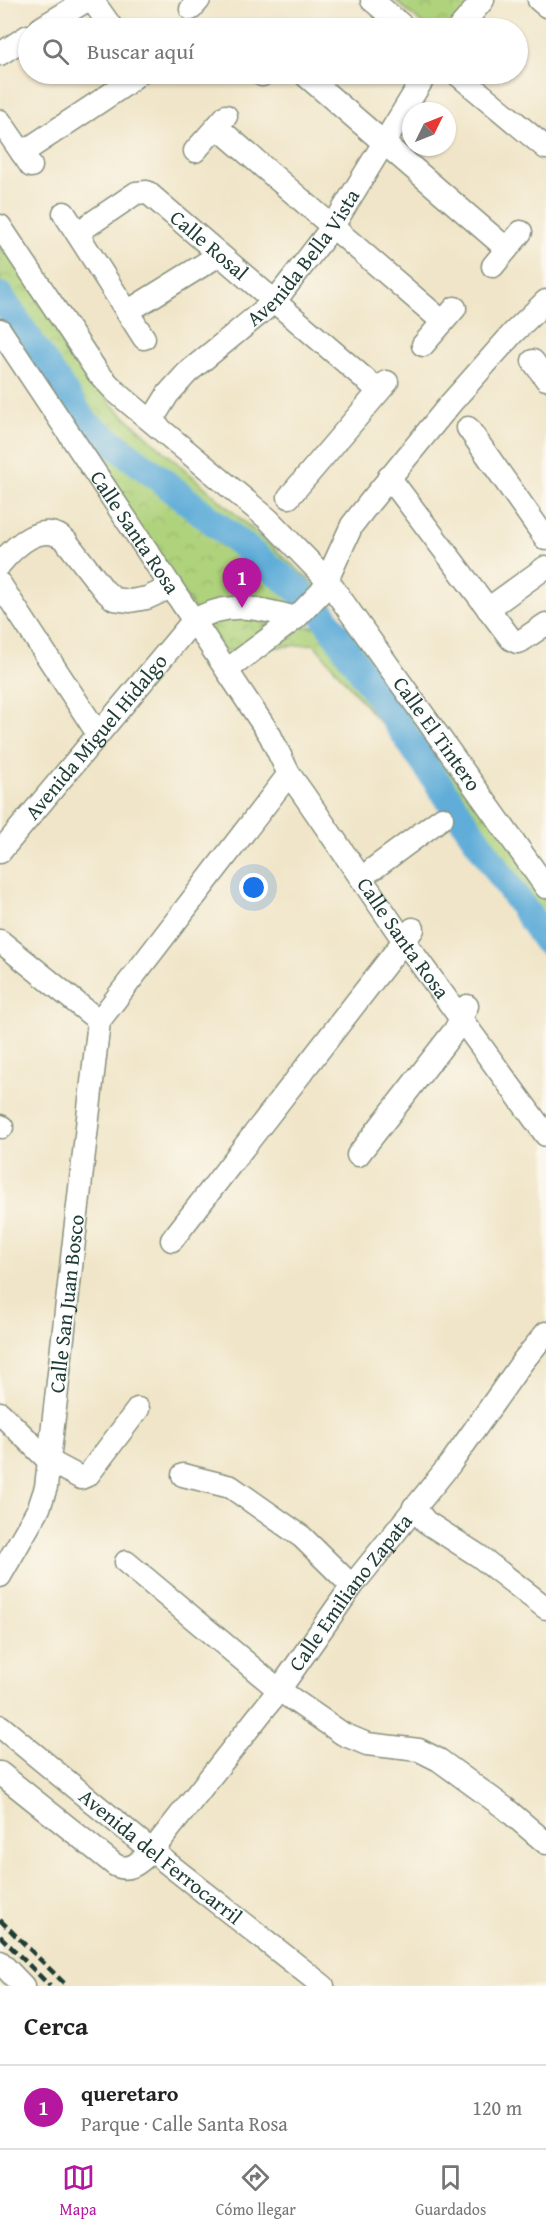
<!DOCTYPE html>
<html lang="es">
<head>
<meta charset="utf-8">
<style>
	body { margin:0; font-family:"Gentium Book Plus",serif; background:#f6f6f6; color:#222 }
	.compass { position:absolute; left:402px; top:102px; width:54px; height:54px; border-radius:50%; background:#fff; box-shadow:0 2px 4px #0004; rotate:47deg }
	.you { position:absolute; left:254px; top:888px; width:21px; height:21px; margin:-15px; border:4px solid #fff; border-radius:50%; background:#1a73e8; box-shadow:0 0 0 9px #1a73e833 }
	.badge { display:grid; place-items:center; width:39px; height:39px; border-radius:50%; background:#b5179e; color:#fff; font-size:20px; font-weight:700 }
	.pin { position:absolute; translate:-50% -50px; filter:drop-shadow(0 2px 3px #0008) }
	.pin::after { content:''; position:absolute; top:32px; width:21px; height:18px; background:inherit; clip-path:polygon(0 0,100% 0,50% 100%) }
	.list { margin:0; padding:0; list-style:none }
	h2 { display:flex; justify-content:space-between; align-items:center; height:78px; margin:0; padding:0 24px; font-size:26px }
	h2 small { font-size:20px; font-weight:400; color:#767676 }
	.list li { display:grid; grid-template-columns:39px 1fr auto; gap:18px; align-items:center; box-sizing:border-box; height:84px; padding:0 24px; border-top:2px solid #e0e0e0 }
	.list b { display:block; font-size:22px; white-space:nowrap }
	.list p { margin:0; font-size:20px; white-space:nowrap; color:#767676 }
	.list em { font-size:20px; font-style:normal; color:#767676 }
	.icon { flex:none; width:33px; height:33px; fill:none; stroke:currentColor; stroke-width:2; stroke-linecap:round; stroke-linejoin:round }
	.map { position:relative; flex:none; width:546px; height:1986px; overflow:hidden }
	.search { position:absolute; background:#fff; box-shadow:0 2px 4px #0004; left:18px; right:18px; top:18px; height:66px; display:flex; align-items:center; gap:15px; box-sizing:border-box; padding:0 21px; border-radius:33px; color:#767676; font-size:22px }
	.sheet { height:162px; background:#fff }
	nav { display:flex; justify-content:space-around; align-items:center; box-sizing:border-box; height:84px; border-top:2px solid #e0e0e0; background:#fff; font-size:16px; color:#767676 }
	nav a { display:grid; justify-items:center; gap:3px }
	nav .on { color:#b5179e }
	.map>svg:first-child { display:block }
</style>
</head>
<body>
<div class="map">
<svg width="546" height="1986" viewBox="0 0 546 1986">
	<defs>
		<pattern id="park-crowns" width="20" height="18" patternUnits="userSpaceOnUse" patternTransform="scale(1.5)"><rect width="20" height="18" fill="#afd27b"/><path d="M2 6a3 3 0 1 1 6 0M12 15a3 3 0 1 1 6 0" fill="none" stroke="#96b56b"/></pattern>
	</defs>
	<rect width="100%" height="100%" fill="#fbf7ec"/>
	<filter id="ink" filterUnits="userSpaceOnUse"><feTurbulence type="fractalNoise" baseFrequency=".0167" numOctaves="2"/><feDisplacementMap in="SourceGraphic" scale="12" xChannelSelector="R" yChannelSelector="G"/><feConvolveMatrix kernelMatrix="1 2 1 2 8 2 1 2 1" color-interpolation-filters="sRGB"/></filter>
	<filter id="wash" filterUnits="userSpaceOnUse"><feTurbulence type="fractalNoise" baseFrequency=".008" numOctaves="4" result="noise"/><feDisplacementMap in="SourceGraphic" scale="24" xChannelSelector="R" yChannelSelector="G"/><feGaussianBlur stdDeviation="1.35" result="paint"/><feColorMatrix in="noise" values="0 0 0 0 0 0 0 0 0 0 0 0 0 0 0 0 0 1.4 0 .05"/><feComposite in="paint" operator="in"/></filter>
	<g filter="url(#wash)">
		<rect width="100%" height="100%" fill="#f0e5c8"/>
		<!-- park -->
		<g fill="url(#park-crowns)" stroke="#678858" stroke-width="1.5">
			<polygon points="395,0 478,0 450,28 427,28"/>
			<polygon points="0,234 112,405 322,591 263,627 360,626 546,892 546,959 467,826 314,644 223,651 0,330"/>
		</g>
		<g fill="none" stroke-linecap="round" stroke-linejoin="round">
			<!-- river -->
			<polyline stroke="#60add9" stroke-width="28" points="0,296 84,422 155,475 297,589 323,615 546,941"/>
		</g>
	</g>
	<g filter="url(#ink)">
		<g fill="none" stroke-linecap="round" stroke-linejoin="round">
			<!-- minor casing -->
			<g stroke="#88917e" stroke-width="25">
				<g id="minor">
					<polyline points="92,0 112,28"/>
					<polyline points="372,0 405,28"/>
					<polyline points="539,0 546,6"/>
					<polyline points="191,9 199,0"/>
					<polyline points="41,28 87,0"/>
					<polyline points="459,28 483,0"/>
					<polyline points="0,54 28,36"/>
					<polyline points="304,74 507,249"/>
					<polyline points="457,74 546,148"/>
					<polyline points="262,75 263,74"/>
					<polyline points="0,121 31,166"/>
					<polyline points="217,127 443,322"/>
					<polyline points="195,151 226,116"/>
					<polyline points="22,153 123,86 138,74"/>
					<polyline points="64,213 144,338"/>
					<path id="s1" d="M0 226 98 373 116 392 268 519 328 581 546 887"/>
					<path id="s2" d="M77 233 136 193 147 192 379 391"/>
					<polyline points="493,266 521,232"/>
					<polyline points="127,312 219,255"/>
					<path id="s3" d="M0 330 270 735 289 774 304 795 404 941 546 1135"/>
					<polyline points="423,345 455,308"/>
					<polyline points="533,361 546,379"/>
					<path id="s4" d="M152 420 168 394 187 373 275 301 333 226 426 74"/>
					<polyline points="468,428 546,539"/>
					<polyline points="389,477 511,639 517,642 521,641 546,624"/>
					<polyline points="289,497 387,382"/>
					<path d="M0 564C15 546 43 519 66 541L104 590 114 599 130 601 147 598 171 587"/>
					<polyline points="0,584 98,734"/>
					<polyline points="488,609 546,567"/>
					<polyline points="227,670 296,618 322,591 352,525 370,502 451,403 513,333 546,301"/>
					<path id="s5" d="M0 852 193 621C228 600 259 608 296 618"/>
					<polyline points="373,869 442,818"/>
					<polyline points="0,941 99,1021"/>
					<polyline points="0,1126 2,1127"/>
					<polyline points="358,1155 455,1030 467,1006"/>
					<polyline points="172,1240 413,929"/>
					<polyline points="0,1413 49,1461 81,1478 88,1475 138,1409"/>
					<polyline points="183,1475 231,1487 302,1537 352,1586"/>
					<polyline points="414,1507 426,1522 479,1556 546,1608"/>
					<polyline points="126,1562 279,1690 343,1734 367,1744 419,1750 439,1760 505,1808 546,1843"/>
					<path id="s6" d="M0 1576 39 1508 46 1487 99 1021 289 774"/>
					<path id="s7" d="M0 1726 152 1851 323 1986"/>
					<path id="s8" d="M0 1773 115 1865C131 1873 140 1861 152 1851L279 1690 352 1586 451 1463 523 1361 546 1333"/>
					<polyline points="0,1962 23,1986"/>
				</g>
			</g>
			<!-- minor -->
			<use href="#minor" stroke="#fff" stroke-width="22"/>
			<!-- rail -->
			<g stroke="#1f3d34" stroke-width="4.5" stroke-dasharray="9 4.5" stroke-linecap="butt">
				<polyline points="0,1920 67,1986"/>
				<polyline points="0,1936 50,1986"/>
			</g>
		</g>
	</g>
	<g text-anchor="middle" stroke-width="4.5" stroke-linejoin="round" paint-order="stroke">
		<!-- street labels -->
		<g font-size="21" fill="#1f3d34" stroke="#fbf7ec">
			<text dy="7" stroke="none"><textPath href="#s2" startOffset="164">Calle Rosal</textPath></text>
			<text dy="7" stroke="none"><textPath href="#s4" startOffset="224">Avenida Bella Vista</textPath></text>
			<text dy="7" stroke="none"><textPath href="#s3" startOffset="243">Calle Santa Rosa</textPath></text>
			<text dy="7" stroke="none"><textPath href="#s1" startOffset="675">Calle El Tintero</textPath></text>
			<text dy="7" stroke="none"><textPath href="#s5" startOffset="150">Avenida Miguel Hidalgo</textPath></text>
			<text dy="7" stroke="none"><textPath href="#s3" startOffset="730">Calle Santa Rosa</textPath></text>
			<text dy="7" stroke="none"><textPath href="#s6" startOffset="285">Calle San Juan Bosco</textPath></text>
			<text dy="7" stroke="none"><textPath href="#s8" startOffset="516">Calle Emiliano Zapata</textPath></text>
			<text dy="7" stroke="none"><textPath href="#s7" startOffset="207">Avenida del Ferrocarril</textPath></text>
		</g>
	</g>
</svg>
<svg class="compass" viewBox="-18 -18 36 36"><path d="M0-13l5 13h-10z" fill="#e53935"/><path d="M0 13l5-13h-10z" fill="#767676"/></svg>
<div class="you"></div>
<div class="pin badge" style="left:242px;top:608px">1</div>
<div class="search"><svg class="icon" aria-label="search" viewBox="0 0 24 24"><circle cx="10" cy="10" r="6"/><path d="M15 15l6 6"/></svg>Buscar aquí</div>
</div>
<section class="sheet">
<h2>Cerca<small></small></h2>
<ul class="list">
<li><span class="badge">1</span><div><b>queretaro</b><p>Parque · Calle Santa Rosa</p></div><em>120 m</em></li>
</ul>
</section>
<nav>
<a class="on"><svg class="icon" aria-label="map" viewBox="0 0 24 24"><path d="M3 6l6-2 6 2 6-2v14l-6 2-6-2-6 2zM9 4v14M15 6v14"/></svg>Mapa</a>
<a><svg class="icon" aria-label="directions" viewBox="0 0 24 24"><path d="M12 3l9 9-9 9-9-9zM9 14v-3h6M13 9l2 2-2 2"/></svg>Cómo llegar</a>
<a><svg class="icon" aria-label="saved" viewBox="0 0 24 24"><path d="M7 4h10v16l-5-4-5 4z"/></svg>Guardados</a>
</nav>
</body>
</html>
